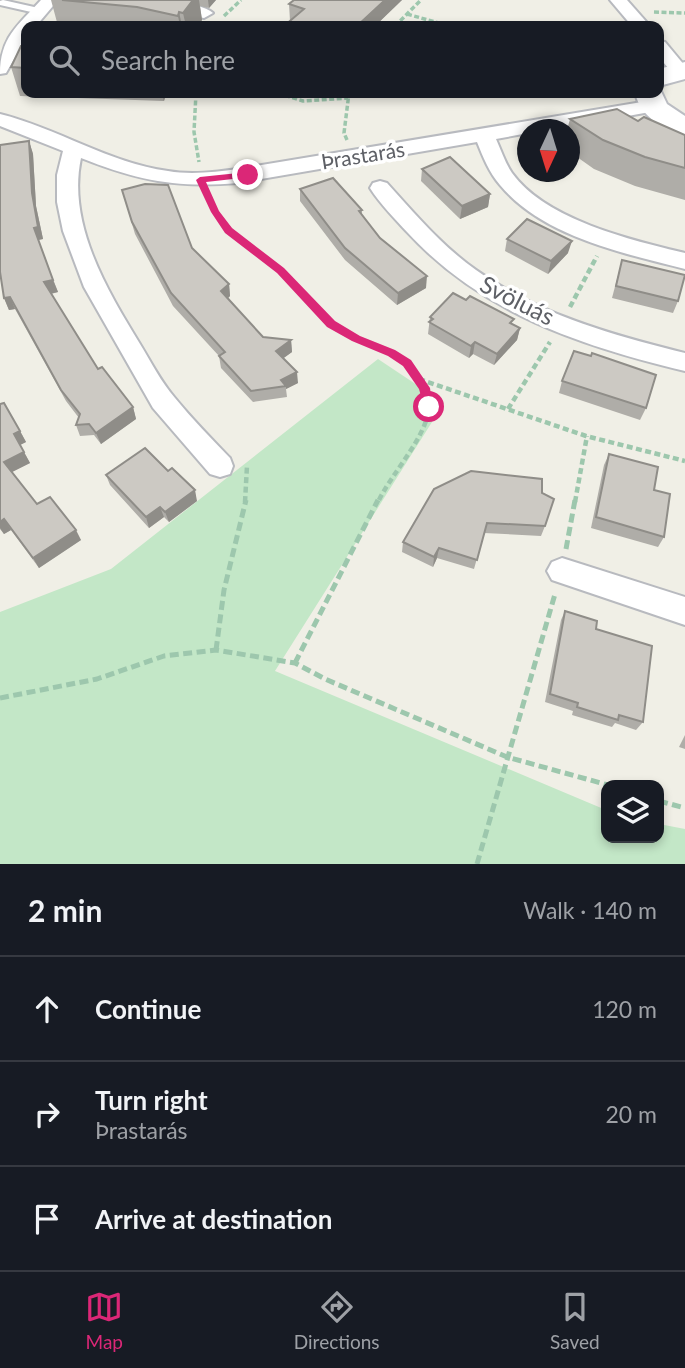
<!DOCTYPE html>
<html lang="en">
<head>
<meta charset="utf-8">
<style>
	body { margin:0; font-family:Lato,sans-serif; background:#20242c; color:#f1f3f6 }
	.controls { position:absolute; right:21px; bottom:21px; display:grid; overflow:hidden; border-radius:14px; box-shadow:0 4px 10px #0003 }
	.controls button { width:63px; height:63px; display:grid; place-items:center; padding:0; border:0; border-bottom:2px solid #363941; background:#171b24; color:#f1f3f6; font:35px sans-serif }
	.compass { position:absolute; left:517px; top:119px; width:63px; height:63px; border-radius:50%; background:#171b24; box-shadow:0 4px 10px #0003; rotate:184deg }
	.stop { position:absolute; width:21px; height:21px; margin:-16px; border:5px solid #db2777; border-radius:50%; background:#fff }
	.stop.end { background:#db2777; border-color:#fff; box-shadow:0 2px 7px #0008 }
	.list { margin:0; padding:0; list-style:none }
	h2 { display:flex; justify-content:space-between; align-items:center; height:91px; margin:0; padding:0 28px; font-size:30px }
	h2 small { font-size:23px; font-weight:400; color:#9ea1a6 }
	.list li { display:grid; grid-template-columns:46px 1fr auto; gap:21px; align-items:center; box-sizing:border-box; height:105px; padding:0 28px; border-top:2px solid #363941 }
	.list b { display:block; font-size:26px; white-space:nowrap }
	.list p { margin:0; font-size:23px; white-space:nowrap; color:#9ea1a6 }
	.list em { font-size:23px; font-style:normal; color:#9ea1a6 }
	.icon { flex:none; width:38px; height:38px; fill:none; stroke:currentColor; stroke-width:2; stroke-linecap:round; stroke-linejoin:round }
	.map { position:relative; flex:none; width:685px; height:864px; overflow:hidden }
	.search { position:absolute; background:#171b24; box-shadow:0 4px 10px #0003; left:21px; right:21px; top:21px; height:77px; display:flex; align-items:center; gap:18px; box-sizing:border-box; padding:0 24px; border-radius:14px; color:#9ea1a6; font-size:26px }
	.sheet { height:406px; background:#171b24 }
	nav { display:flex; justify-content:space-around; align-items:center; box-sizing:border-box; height:98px; border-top:2px solid #363941; background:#171b24; font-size:19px; color:#9ea1a6 }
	nav a { display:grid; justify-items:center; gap:4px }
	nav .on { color:#db2777 }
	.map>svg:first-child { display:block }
</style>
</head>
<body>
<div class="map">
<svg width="685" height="864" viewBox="0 0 685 864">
	<rect width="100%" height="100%" fill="#f0efe6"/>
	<!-- green -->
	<polygon fill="#c3e7c7" points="378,359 444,403 275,671 606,810 606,838 659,838 659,824 685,829 685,864 0,864 0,612 111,569"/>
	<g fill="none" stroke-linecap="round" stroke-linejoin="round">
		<!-- lane casing -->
		<g stroke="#b8babf" stroke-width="4">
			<polygon id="lane" points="3,0 43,9 45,11 40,14 0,5 0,1"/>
		</g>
		<!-- street casing -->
		<g stroke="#b8babf" stroke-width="4">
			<g id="street">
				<path d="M41 0H58L36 26H26V38L6 73 0 74C0 38 17 26 41 0Z"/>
				<path d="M123 0C143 0 199 0 213 13L204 18 131 5Z"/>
				<polygon points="610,0 627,0 650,26 632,26"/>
				<polygon points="659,41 665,42 685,66 685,74 673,74 659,57"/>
				<path d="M654 100 664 106 661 110 550 130H528V133L496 139C501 150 505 163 512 173 546 220 631 240 685 253V269C623 253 543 237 500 185 489 172 483 157 477 142L238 183C176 188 139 181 81 158 67 224 107 290 140 344 151 362 161 382 175 398 192 419 211 438 230 458L233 466 230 474 220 477 210 474 153 408 84 287 63 231 57 202V175L63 151 0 126V114C57 128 109 163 168 171 191 175 215 172 238 169Z"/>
				<path d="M380 181 387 183C415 214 442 246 476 270 538 314 612 335 685 353V371C581 346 482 313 408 233 395 219 380 204 370 188L373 183Z"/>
				<polygon points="562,558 685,597 685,625 552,580 547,571 552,562"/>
			</g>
		</g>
		<!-- secondary casing -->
		<g stroke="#bbbdc3" stroke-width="4">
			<g id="secondary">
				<polygon points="685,62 685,79 659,86 659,69"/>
				<path d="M659 87 667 104 685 116V135C662 129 641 117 635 93H659Z"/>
			</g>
		</g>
		<!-- path-far2 -->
		<g stroke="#9dc7ad" stroke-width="3.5" stroke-dasharray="5 2.5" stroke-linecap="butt">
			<polyline points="654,12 685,13"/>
			<polyline points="407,14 449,26"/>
			<polyline points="224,16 241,0"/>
			<polyline points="395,26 421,0"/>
			<polyline points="196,93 194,132 199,162"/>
			<polyline points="278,93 303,101 348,98"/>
			<polyline points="347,140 344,133 349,93"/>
			<polyline points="207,197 222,220"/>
		</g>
		<!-- path-far1 -->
		<g stroke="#9dc7ad" stroke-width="4.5" stroke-dasharray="6 3.5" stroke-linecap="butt">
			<path d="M221 218C236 241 261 253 281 272 298 288 313 312 333 325 364 346 432 359 429 408 426 438 391 474 378 502"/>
			<polyline points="570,307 597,256"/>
			<polyline points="419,379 586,436 685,461"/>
			<polyline points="508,409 550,342"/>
			<polyline points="245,502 247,466"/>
			<polyline points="575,502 587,436"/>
		</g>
		<!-- path -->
		<g stroke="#9dc7ad" stroke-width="5" stroke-dasharray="9 4.5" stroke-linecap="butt">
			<polyline points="566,549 575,500"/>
			<polyline points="216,650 224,590 246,500"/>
			<polyline points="295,663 378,500"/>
			<polyline points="0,698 97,679 164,656 216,650 295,663 325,679 507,757 608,785"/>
			<polyline points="659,801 685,808"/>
			<polyline points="477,864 555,594"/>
		</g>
		<!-- lane -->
		<use href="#lane" fill="#fff" fill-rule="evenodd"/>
		<!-- street -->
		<use href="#street" fill="#fff" fill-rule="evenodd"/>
		<!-- secondary -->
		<use href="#secondary" fill="#fff" fill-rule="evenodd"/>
	</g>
	<!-- wall -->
	<g fill="#afada8">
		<polygon points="51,0 216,0 209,8 200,6 202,20 198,26 58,26"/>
		<polygon points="294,0 402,0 375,26 284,26 290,21 289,4"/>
		<polygon points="26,46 26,93 166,93 164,101 20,96 11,67"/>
		<polygon points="570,119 638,121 685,135 685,200 635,186 594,169 570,152 570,130 567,130"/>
		<polygon points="29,141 33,154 36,206 43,239 38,240 58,292 51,294 98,369 133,407 136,419 101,444 94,435 80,436 76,425 79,418 66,401 15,309 9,310 4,298"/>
		<polygon points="422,169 490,194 488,207 460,219 421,181"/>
		<polygon points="300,189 362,210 362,215 380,238 426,288 397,305 345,260 300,201"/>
		<polygon points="122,190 192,248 229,284 230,296 228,298 263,337 291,340 292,352 283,358 298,383 286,389 287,397 253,402 221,368 219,356 173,306 135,234"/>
		<polygon points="507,239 568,253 548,274 505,251"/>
		<polygon points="622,260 678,301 673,313 612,298"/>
		<polygon points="430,317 513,324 520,328 517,340 494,365 473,354 469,358 428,334"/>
		<polygon points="562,381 646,408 640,420 559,393"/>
		<polygon points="0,404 20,431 26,442 20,445 30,463 12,472 37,504 81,540 39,568 11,530 4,534 0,529"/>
		<polygon points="609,454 654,490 664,537 658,547 591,528 604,465"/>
		<polygon points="106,475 197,501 169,522 164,517 149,528 110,485"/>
		<polygon points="542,493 545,526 541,536 484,533 474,569 437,558 433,567 402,552 403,542"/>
		<polygon points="565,611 596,629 643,722 636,730 615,723 612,727 572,715 573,711 545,702 561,620"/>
		<polygon points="685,735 685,749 679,747"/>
	</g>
	<!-- shaded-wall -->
	<g fill="#8f8d88">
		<polygon points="193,0 199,0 202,20 198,26 186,26 183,13"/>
		<polygon points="208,0 216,0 209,8"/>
		<polygon points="385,0 402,0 375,26 357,26"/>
		<polygon points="179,12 182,26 180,26 178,16"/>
		<polygon points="162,93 166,93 164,101"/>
		<polygon points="29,141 33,154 36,206 43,239 38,240 34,228"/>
		<polygon points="490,194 488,207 460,219 462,206"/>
		<polygon points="572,241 568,253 548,274 551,261"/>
		<polygon points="427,276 426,288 397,305 398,293"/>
		<polygon points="53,280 58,292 49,294 44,282"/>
		<polygon points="229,284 230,296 223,303 221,291"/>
		<polygon points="10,297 15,309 9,310 4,298"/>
		<polygon points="520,328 517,340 494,365 497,354"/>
		<polygon points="291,340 292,352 277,363 276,351"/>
		<polygon points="475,342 473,354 469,358 471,346"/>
		<polygon points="297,372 298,383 286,389 286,386 281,380"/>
		<polygon points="133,407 136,419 101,444 96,433"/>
		<polygon points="20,431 26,442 20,445 14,434"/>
		<polygon points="24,452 30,463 10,473 4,462"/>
		<polygon points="195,490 197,501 169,522 165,512"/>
		<polygon points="160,507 164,517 149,528 146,517"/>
		<polygon points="4,519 11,530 4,534 0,528 0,522"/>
		<polygon points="76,530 81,540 39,568 33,558"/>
		<polygon points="439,548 437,558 433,567 434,557"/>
	</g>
	<!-- building -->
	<g fill="#ccc9c3" stroke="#8f8d88" stroke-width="2">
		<polygon points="62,0 193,0 183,13 179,12 178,16 137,7"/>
		<polygon points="294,0 385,0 357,26 284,26 304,9 289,4"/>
		<polygon points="21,46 26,46 26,68 11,67"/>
		<polygon points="617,109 638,121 644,117 685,135 685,168 645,157 603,140 570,119"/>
		<polygon points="29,141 32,193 38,227 34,228 53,280 44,282 98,369 102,367 133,407 96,433 89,424 76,425 80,414 61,390 10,297 4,298 0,272 0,145"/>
		<polygon points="450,157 490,194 462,206 422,169"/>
		<polygon points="333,178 362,210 359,211 380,238 427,276 398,293 345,248 300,189"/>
		<polygon points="145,184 168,185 192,248 229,284 221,291 263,337 291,340 276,351 297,372 281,380 286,386 251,391 219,356 225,352 171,293 132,222 122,190"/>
		<polygon points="527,219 572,241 551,261 507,239"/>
		<polygon points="622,260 685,275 678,301 616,286"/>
		<polygon points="453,293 466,300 470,296 514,319 510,323 520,328 497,354 475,342 471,346 429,322 433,319 430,317"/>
		<polygon points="574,351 591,356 592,353 656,375 646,408 562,381"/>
		<polygon points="4,403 20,431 14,434 24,452 4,462 37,504 50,497 76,530 33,558 4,519 0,522 0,404"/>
		<polygon points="145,448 168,471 172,468 195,490 165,512 160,507 146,517 106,475"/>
		<polygon points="609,454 658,467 654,490 670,494 664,537 596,517"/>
		<polygon points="471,471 542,479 542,493 554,499 545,526 487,523 477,560 439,548 434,557 403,542 434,489"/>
		<polygon points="565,611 597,621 596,629 652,646 643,722 619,715 618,720 577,707 578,703 550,694"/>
	</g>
	<!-- route -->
	<polygon fill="#db2777" points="248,172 253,175 251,177 206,182 219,211 232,228 284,268 335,321 360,336 395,350 411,360 430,388 433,410 425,410 419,389 403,366 388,356 352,341 327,327 277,273 225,233 211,212 196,180 200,177"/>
	<g text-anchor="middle" stroke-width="7" stroke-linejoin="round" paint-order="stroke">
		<!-- far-street labels -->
		<g font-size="21" fill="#5e6066" stroke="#fff">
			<text transform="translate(363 156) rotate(-9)" y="7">Þrastarás</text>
		</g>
		<!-- street labels -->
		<g font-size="24" fill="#5e6066" stroke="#fff">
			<text transform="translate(517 301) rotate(27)" y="8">Svöluás</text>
		</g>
	</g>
</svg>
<div class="controls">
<button><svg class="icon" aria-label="layers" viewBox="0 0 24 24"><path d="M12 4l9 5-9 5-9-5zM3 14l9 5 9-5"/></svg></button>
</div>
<svg class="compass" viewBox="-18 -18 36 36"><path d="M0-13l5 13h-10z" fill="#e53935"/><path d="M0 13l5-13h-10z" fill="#9ea1a6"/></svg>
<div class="stop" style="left:429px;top:407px"></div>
<div class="stop end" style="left:248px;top:175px"></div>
<div class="search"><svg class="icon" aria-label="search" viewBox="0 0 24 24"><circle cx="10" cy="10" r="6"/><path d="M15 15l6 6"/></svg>Search here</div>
</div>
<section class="sheet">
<h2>2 min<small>Walk · 140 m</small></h2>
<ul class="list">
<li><svg class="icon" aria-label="ahead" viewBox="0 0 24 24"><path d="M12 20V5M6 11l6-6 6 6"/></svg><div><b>Continue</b></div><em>120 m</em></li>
<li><svg class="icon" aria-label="right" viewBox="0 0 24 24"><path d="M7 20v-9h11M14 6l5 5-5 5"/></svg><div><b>Turn right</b><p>Þrastarás</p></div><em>20 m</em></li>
<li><svg class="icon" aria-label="arrive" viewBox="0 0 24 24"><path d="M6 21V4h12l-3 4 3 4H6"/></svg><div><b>Arrive at destination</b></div></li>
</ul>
</section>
<nav>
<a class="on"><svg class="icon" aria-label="map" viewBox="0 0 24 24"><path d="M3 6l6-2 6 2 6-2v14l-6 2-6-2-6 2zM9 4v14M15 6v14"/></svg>Map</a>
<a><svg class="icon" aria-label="directions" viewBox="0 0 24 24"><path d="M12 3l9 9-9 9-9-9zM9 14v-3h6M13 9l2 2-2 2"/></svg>Directions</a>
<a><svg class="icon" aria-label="saved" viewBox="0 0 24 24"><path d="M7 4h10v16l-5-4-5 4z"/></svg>Saved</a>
</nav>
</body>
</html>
